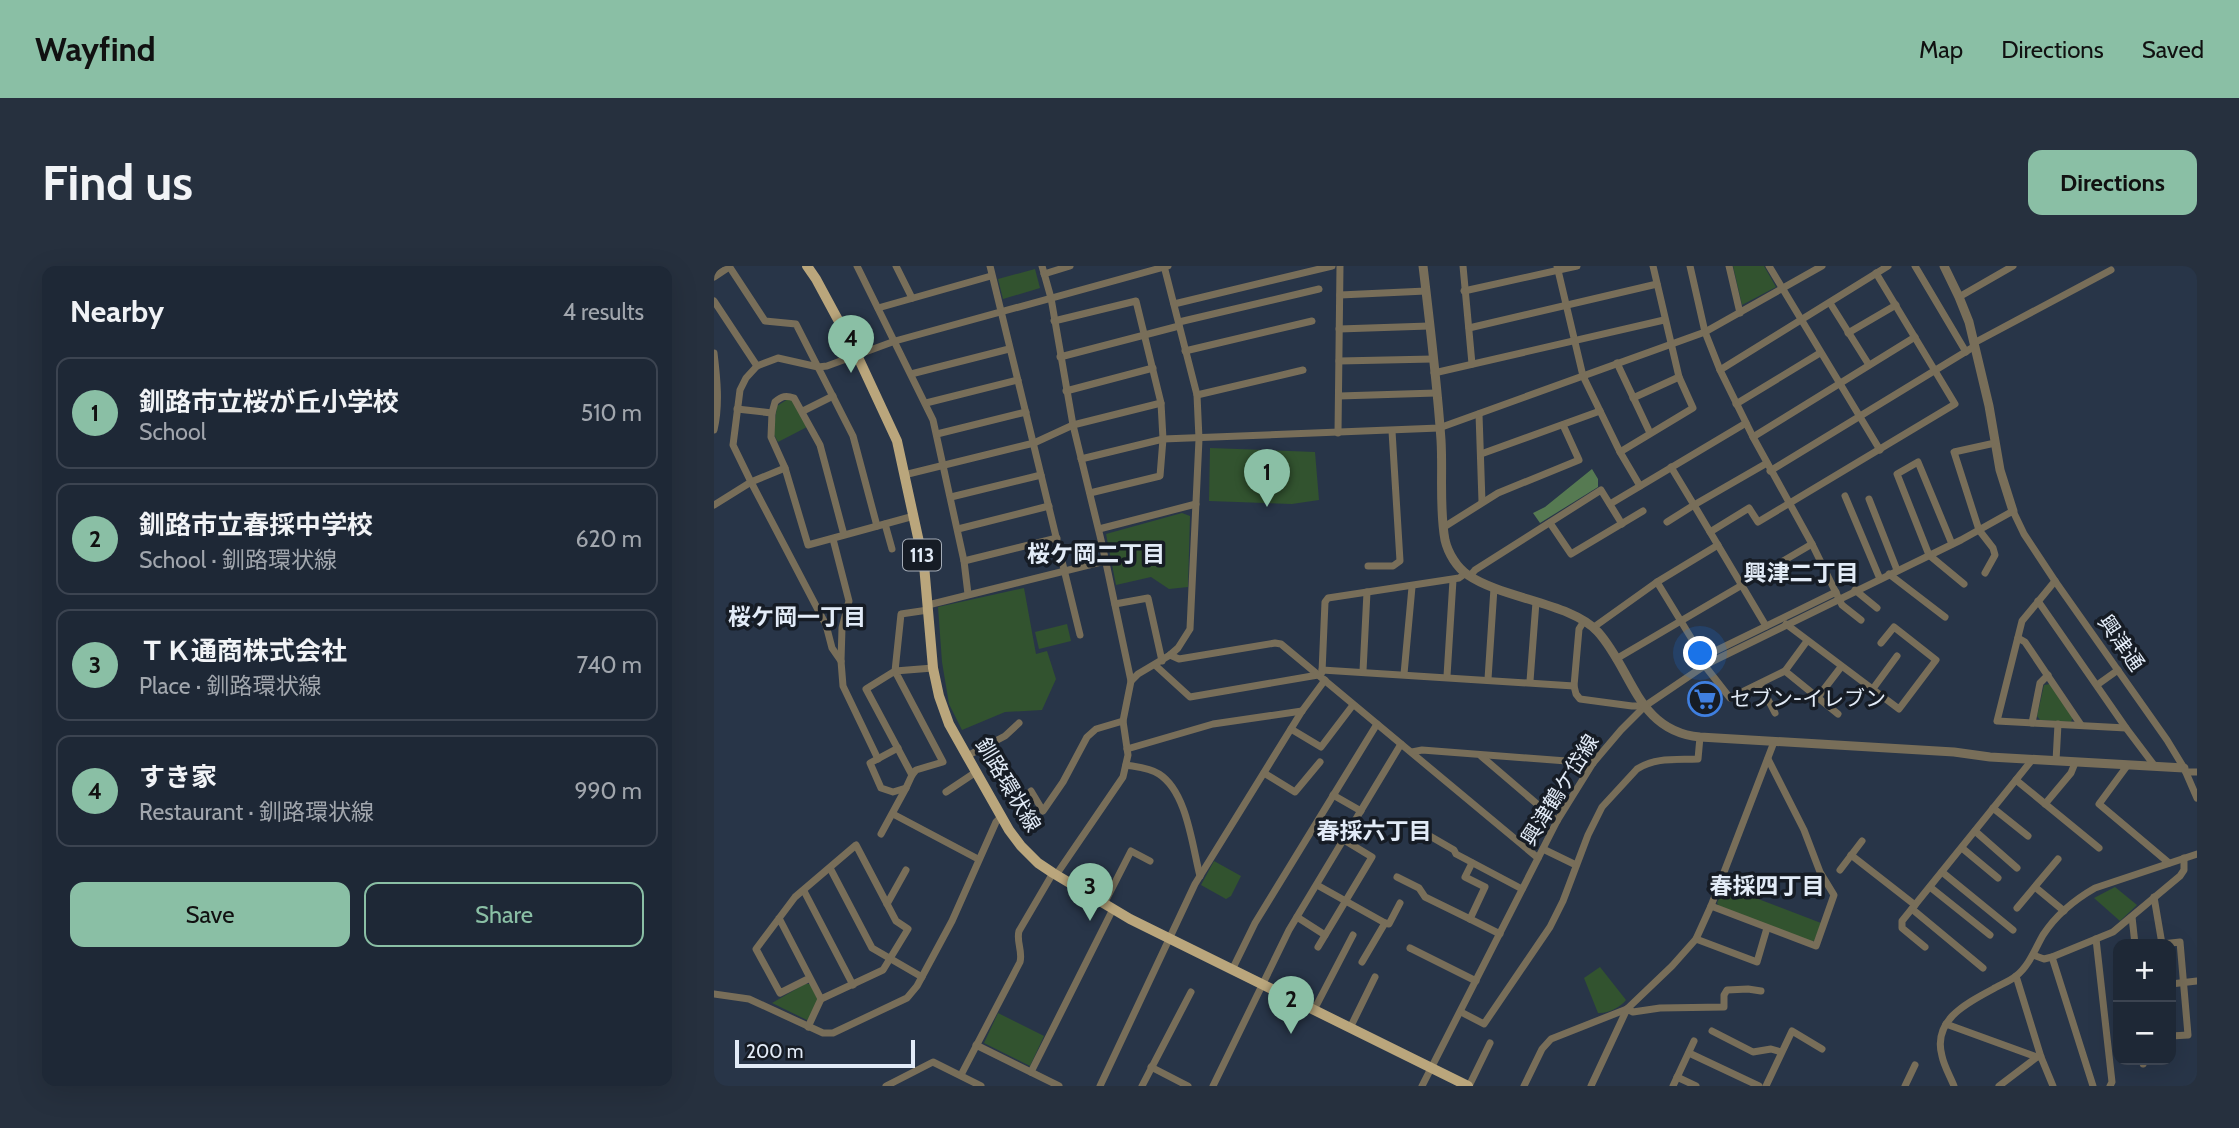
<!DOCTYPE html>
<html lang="en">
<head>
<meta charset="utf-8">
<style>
	body { margin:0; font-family:Cabin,"Noto Sans JP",sans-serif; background:#26303e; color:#f1f3f6 }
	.controls { position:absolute; right:21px; bottom:21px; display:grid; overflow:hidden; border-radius:14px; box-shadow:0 7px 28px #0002 }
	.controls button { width:63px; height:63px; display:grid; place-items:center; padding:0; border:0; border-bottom:2px solid #3c4451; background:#1e2836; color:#f1f3f6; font:35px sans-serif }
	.scale { position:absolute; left:21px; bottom:18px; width:180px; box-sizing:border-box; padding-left:7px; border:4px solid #e2ebf7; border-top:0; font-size:19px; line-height:24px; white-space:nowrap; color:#e2ebf7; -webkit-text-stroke:5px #161c25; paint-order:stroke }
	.you { position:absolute; left:987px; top:388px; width:24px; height:24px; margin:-18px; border:5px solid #fff; border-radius:50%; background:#1a73e8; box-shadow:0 0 0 10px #1a73e833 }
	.badge { display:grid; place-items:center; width:46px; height:46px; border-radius:50%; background:#8abfa5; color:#111; font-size:23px; font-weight:700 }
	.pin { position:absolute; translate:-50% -58px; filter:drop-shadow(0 2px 4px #0008) }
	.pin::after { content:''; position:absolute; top:37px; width:24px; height:21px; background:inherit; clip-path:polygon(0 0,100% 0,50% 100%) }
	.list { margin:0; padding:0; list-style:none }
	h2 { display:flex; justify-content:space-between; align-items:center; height:91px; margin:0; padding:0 28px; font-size:30px }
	h2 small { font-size:23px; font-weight:400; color:#a1a6ad }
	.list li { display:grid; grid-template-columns:46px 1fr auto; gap:21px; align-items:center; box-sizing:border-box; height:112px; margin:0 14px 14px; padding:0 14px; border:2px solid #3c4451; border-radius:14px }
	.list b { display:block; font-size:26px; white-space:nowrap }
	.list p { margin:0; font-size:23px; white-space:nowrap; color:#a1a6ad }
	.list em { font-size:23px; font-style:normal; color:#a1a6ad }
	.actions { display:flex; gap:14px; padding:21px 28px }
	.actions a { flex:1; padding:16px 0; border:2px solid #8abfa5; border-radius:14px; text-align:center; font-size:24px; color:#8abfa5 }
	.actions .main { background:#8abfa5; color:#111 }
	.map { position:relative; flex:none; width:1483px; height:820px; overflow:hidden; border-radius:14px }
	header { display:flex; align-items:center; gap:42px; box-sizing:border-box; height:98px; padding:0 35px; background:#8abfa5; color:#111 }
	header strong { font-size:33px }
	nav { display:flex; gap:38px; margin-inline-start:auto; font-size:24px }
	.intro { display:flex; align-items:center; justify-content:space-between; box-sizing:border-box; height:168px; padding:0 42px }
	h1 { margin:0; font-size:49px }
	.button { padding:18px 32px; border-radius:14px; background:#8abfa5; color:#111; font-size:24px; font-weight:700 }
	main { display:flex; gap:42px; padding:0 42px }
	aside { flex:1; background:#1e2836; border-radius:14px; box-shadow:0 7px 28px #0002 }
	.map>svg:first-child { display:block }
</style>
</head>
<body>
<header>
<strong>Wayfind</strong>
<nav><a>Map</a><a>Directions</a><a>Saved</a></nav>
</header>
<div class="intro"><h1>Find us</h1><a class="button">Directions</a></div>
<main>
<aside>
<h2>Nearby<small>4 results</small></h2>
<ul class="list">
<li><span class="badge">1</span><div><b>釧路市立桜が丘小学校</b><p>School</p></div><em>510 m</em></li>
<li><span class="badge">2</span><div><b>釧路市立春採中学校</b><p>School · 釧路環状線</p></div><em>620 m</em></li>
<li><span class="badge">3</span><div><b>ＴＫ通商株式会社</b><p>Place · 釧路環状線</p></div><em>740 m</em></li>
<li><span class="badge">4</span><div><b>すき家</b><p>Restaurant · 釧路環状線</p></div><em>990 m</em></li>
</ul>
<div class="actions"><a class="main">Save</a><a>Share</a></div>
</aside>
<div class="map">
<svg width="1483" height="820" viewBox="0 0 1483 820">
	<rect width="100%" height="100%" fill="#283548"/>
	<!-- green -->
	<g fill="#32532f">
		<polygon points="1019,0 1050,0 1062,21 1028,39"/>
		<polygon points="321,3 326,22 289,33 284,13"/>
		<polygon points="74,133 80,135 93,161 64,176 59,167 63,140"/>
		<polygon points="496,182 601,186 605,234 578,238 495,235"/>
		<polygon points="468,247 476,250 474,321 455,323 437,311 402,319 392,268"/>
		<polygon points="310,322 322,388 333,385 342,413 328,444 291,446 248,464 235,438 228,396 224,341"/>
		<polygon points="353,358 357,375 325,383 321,366"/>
		<polygon points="1336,418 1359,451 1357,456 1326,454 1323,450 1330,419"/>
		<polygon points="500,595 527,610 517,630 512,633 487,619"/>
		<polygon points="1010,620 1107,657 1101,674 1098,676 1005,640 1003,637"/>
		<polygon points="1401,621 1423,639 1406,655 1380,632"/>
		<path d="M886 701 912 734C907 741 893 748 884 747L870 712Z"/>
		<polygon points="91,718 96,718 104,734 95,755 58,737"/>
		<polygon points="284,747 330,770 316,800 270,777"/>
	</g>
	<!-- forest -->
	<polygon fill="#567a52" points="878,203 884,213 884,221 826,257 819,247 831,241"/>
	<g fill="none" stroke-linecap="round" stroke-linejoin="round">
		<!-- minor -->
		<g stroke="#786e59" stroke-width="7">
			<polyline points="15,0 51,55 82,58 139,170 163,260"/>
			<polyline points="143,0 219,154 250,295 254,328"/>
			<polyline points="182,0 198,32"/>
			<polyline points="276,0 366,369"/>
			<polyline points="328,0 337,32 359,159 388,278 417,415"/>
			<polyline points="749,0 758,98"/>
			<polyline points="843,0 869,110 906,186 926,220"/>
			<polyline points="976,0 991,66 1006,104 1039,171 1098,278 1128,339 1147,354"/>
			<polyline points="1015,0 1026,47"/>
			<polyline points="1055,0 1166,184"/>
			<polyline points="1201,0 1252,86"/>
			<polyline points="330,8 356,0"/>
			<polyline points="0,11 15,1"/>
			<polyline points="750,25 863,0"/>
			<polyline points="626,29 712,25"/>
			<polyline points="1245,31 1299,0"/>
			<polyline points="0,35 43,100"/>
			<polyline points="1116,37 1155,99"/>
			<polyline points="460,38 618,0"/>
			<polyline points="164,42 277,10"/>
			<polyline points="340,55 422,35 447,137 449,173 446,210 376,227"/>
			<polyline points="465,56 605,23"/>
			<polyline points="755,62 943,18"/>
			<polyline points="625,63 715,60"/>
			<polyline points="1134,67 1182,39"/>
			<polyline points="1260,77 1397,4"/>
			<polyline points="471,85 598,55"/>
			<path d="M0 87C3 112 6 139 0 164"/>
			<polyline points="346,91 465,60"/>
			<polyline points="625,95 719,93"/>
			<polyline points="903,97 936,167"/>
			<polyline points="1006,104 1174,0"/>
			<polyline points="720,107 950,54"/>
			<polyline points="197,108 295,83"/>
			<polyline points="352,125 439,102"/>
			<polyline points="483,129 589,104"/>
			<polyline points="625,130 722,127"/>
			<polyline points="919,132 965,111"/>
			<polyline points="212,137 304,114"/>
			<polyline points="1022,138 1106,87"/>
			<polyline points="23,143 58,147"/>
			<polyline points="89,145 119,130"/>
			<polyline points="765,148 768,236"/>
			<polyline points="624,167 626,0"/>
			<polyline points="223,168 312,146"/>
			<polyline points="1039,171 1201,71"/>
			<polyline points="906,186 979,142 965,111 939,0"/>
			<polyline points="767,188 886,145"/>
			<polyline points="367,193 449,173 725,162 991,66 1108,0"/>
			<polyline points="1056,205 1261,80"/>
			<polyline points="190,209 320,177 359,159 447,137"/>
			<polyline points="1131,230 1166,313"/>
			<polyline points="237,231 327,209"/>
			<polyline points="1155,233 1183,304"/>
			<polyline points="896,238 1032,157"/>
			<polyline points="0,239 37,216 71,202"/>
			<polyline points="953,256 980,239 957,201"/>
			<polyline points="836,257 857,288 929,245"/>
			<polyline points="171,258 178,283"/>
			<polyline points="730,261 784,227 865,194 849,159"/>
			<polyline points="244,263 335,240"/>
			<polyline points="385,263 482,238"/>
			<polyline points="996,266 1035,242 1044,256 1241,138 1162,7"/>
			<path d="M130 269 106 179 80 132C72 129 68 130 61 136L58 147 57 171 71 202 94 279 200 250"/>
			<polyline points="119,273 135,335 128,362 127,395 129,420 164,493"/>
			<polyline points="1238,278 1204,196 1183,208 1215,289 1250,318"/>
			<polyline points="250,295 343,272"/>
			<polyline points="654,300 679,300 686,295 678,165"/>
			<polyline points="1271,307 1281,289 1279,282 1265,264 1240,186 1281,177"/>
			<polyline points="1175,308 1231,351"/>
			<polyline points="756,310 761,304 887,224 908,258"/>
			<polyline points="1341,315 1308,355 1283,455 1412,462 1440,499"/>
			<polyline points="943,316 990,393"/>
			<polyline points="1141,324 1163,342"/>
			<polyline points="1324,335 1412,462"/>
			<polyline points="401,338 434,332 448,395"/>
			<polyline points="214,339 391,295"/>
			<polyline points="214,344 187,348 181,405 152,423 198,509 202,504 229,496 181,405 219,402"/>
			<polyline points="870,355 865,363 860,420 862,428 866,433 918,440 930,440"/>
			<polyline points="1072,358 1185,443 1222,394 1180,361 1167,377"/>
			<polyline points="1052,360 980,239 1053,197"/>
			<polyline points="880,361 943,316 1004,279"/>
			<polyline points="1304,372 1311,376 1367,459"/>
			<polyline points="456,389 465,393 561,377 567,378 824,592"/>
			<polyline points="989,391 1122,326"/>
			<polyline points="902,393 1098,278"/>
			<polyline points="127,395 118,382 112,359 37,216 19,179 26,124 32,112 43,100 64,92 104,101 113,100 181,75 454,0"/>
			<polyline points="441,399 476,431 604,409"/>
			<polyline points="991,400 1016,432 1071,405 1093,375"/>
			<polyline points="608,404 860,420"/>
			<polyline points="649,405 653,326"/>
			<polyline points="1071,405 1124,448"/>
			<polyline points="608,406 611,336 614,332 745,312 752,307"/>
			<polyline points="690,408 698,321"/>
			<polyline points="733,410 739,314"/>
			<polyline points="774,413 780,322"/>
			<polyline points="816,415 822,336"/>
			<polyline points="1046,418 1061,447"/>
			<polyline points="1383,419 1404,404"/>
			<polyline points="1158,424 1183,390"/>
			<polyline points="1104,431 1127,401"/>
			<polyline points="1318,457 1326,417 1334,409"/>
			<polyline points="577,463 607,481 639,439"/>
			<polyline points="184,482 156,497 167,522 179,526 192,522 198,509"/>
			<polyline points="413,483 499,458 588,445"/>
			<polyline points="698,486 708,484 879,497"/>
			<polyline points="253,490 291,470 305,457"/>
			<polyline points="767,490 843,555"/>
			<polyline points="1342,495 1344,458"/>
			<path d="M412 499C423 501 436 502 445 508 473 526 478 579 486 610"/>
			<polyline points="1413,500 1385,538 1455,597"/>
			<polyline points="1472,506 1483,506"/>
			<polyline points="550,507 581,526 606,496"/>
			<polyline points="1302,514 1385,582"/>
			<polyline points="317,525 329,545 349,516 373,471 382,463 409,455"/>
			<polyline points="232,526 262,506"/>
			<polyline points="619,529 647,545"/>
			<polyline points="1331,538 1357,507 1361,497"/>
			<polyline points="1279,542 1314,570"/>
			<polyline points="179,548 264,593"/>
			<polyline points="702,562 740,584 742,588 808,623"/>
			<polyline points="1261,565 1303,602"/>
			<polyline points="167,568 192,522"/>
			<polyline points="1248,582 1284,612"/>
			<polyline points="829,583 862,599"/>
			<polyline points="1137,589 1201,639"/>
			<polyline points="116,602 158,682 208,711"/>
			<polyline points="1126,604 1148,575"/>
			<polyline points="1228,606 1299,664"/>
			<polyline points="342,609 409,511 414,489 409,455 417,415 424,408 456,389 464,382 476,363 485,173 483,129 450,0"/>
			<polyline points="683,611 705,622 711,631 756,653 771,621 751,611 758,597"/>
			<polyline points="603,619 671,657"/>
			<polyline points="1216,621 1276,669"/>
			<polyline points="1321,621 1350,645"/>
			<polyline points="90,625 139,719"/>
			<polyline points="1440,631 1448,678 1466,676 1474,769 1457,770"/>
			<polyline points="173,638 192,604"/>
			<polyline points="390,638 417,585 436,595"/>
			<polyline points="997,640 1102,680 1120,629 1106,606 1090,564 1054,493"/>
			<polyline points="1303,642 1344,593"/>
			<polyline points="1198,643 1269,702"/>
			<polyline points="583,651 611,669"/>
			<polyline points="1418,651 1421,678"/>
			<polyline points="65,652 107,733 169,704 194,663 182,655 142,579 81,631 42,683 66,727 96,712"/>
			<polyline points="756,653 786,668"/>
			<polyline points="982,673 1043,696 1053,662"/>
			<polyline points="1382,673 1398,816 1396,820"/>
			<polyline points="604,681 658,591 630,574"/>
			<polyline points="1211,681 1188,662 1188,655 1318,494"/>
			<polyline points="696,682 762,715"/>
			<polyline points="1319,689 1330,693 1338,691 1399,666 1466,610 1470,604 1470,592"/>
			<polyline points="1338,691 1379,820"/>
			<polyline points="648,696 671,657 675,658 686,637"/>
			<polyline points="518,704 541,657 663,458"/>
			<polyline points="1302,710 1327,791 1339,820"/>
			<polyline points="1457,718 1483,715"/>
			<polyline points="0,728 35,733 109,767 119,767 193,732 203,720 238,655 282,556 288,550"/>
			<polyline points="600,744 639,669"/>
			<path d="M747 746 770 758 836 661 849 635 874 569 888 541 923 503C942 491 962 494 984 493L986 471"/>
			<polyline points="1232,758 1323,791 1327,791"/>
			<polyline points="94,761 107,733"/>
			<polyline points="636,762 661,711"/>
			<polyline points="998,765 1039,786 1057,783 1067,786"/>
			<polyline points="262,779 345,820"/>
			<polyline points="975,787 1045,820"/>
			<polyline points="1428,794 1429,798"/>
			<polyline points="437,801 474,820"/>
			<polyline points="317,806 399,643"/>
			<path d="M247 809 306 696C309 685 302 676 305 665L339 607"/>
			<polyline points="963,811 982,820"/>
			<polyline points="172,820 219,796 267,820"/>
			<polyline points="386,820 481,618 588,445 611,414"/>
			<polyline points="428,820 477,726"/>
			<polyline points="499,820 575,664 687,478"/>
			<polyline points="708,820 843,555 879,497 907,464 931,440 993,398 1247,274 1299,245 1310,268 1341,315 1453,474 1470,502 1483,532"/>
			<polyline points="755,820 776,777"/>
			<polyline points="810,820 828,783 837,773 913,743 958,700 982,673 997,640 1060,476"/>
			<polyline points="877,820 913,743 919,746 946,742 1010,741 1010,729 1013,724 1034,723 1047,725"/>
			<polyline points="959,820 980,775"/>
			<polyline points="1052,820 1078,765 1108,783"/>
			<polyline points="1191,820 1201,799"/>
			<path d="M1240 820C1236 810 1230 800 1228 790 1218 754 1253 737 1279 723 1286 719 1296 715 1302 710 1315 700 1321 683 1329 669 1342 649 1360 634 1381 622L1483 588"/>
			<polyline points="1285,820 1323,791"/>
		</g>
		<!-- tertiary -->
		<g stroke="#786e59" stroke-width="9">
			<path d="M709 0C716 58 723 116 727 174 729 207 725 242 731 274 734 287 743 302 754 309 789 333 858 337 884 366 919 405 923 465 986 471L1240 486 1276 491 1470 502"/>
			<polyline points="1230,0 1245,31 1255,56 1275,140 1286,204 1299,245"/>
		</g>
		<!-- primary -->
		<polyline stroke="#baa67c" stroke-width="10" points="93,0 102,13 143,89 183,175 210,299 219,402 225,430 235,458 253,490 295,564 307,580 324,597 339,607 416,653 754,820"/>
	</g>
	<!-- icons -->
	<defs>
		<g id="supermarket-ring" transform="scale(1.75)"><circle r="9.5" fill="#161c25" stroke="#3f7fe0" stroke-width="1.5"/><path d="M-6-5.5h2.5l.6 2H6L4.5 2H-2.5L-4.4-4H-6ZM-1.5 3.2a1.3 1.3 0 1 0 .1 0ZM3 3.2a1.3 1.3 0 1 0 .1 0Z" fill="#3f7fe0"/></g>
	</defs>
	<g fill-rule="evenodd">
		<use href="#supermarket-ring" x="991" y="433"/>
	</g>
	<g text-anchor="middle" stroke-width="7" stroke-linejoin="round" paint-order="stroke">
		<!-- shield labels -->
		<rect fill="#161c25" stroke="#a5adb8" stroke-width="2" x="189" y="273.5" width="38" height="31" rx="5"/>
		<g font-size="19" font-weight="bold" fill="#e2ebf7">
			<text x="208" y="296">113</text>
		</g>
		<!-- street labels -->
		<g font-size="21" fill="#e2ebf7" stroke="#161c25">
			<text transform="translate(1407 377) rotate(55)" y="7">興津通</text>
			<text transform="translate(294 519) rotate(59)" y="7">釧路環状線</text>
			<text transform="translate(846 524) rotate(-58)" y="7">興津鶴ケ岱線</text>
		</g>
		<!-- poi labels -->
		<g font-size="21" fill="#e2ebf7" stroke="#161c25" text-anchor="start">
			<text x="1016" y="440">セブン-イレブン</text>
		</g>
		<!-- neighbourhood labels -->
		<g font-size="23" font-weight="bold" fill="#e2ebf7" stroke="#161c25">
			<text x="382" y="296">桜ケ岡二丁目</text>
			<text x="1087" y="315">興津二丁目</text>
			<text x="83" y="359">桜ケ岡一丁目</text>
			<text x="660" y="573">春採六丁目</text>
			<text x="1053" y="628">春採四丁目</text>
		</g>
	</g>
</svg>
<div class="controls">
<button>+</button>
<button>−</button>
</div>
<div class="scale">200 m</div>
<div class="you"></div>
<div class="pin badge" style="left:553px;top:241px">1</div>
<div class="pin badge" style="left:577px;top:768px">2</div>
<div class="pin badge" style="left:376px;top:655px">3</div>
<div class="pin badge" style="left:137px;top:107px">4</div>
</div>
</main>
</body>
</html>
